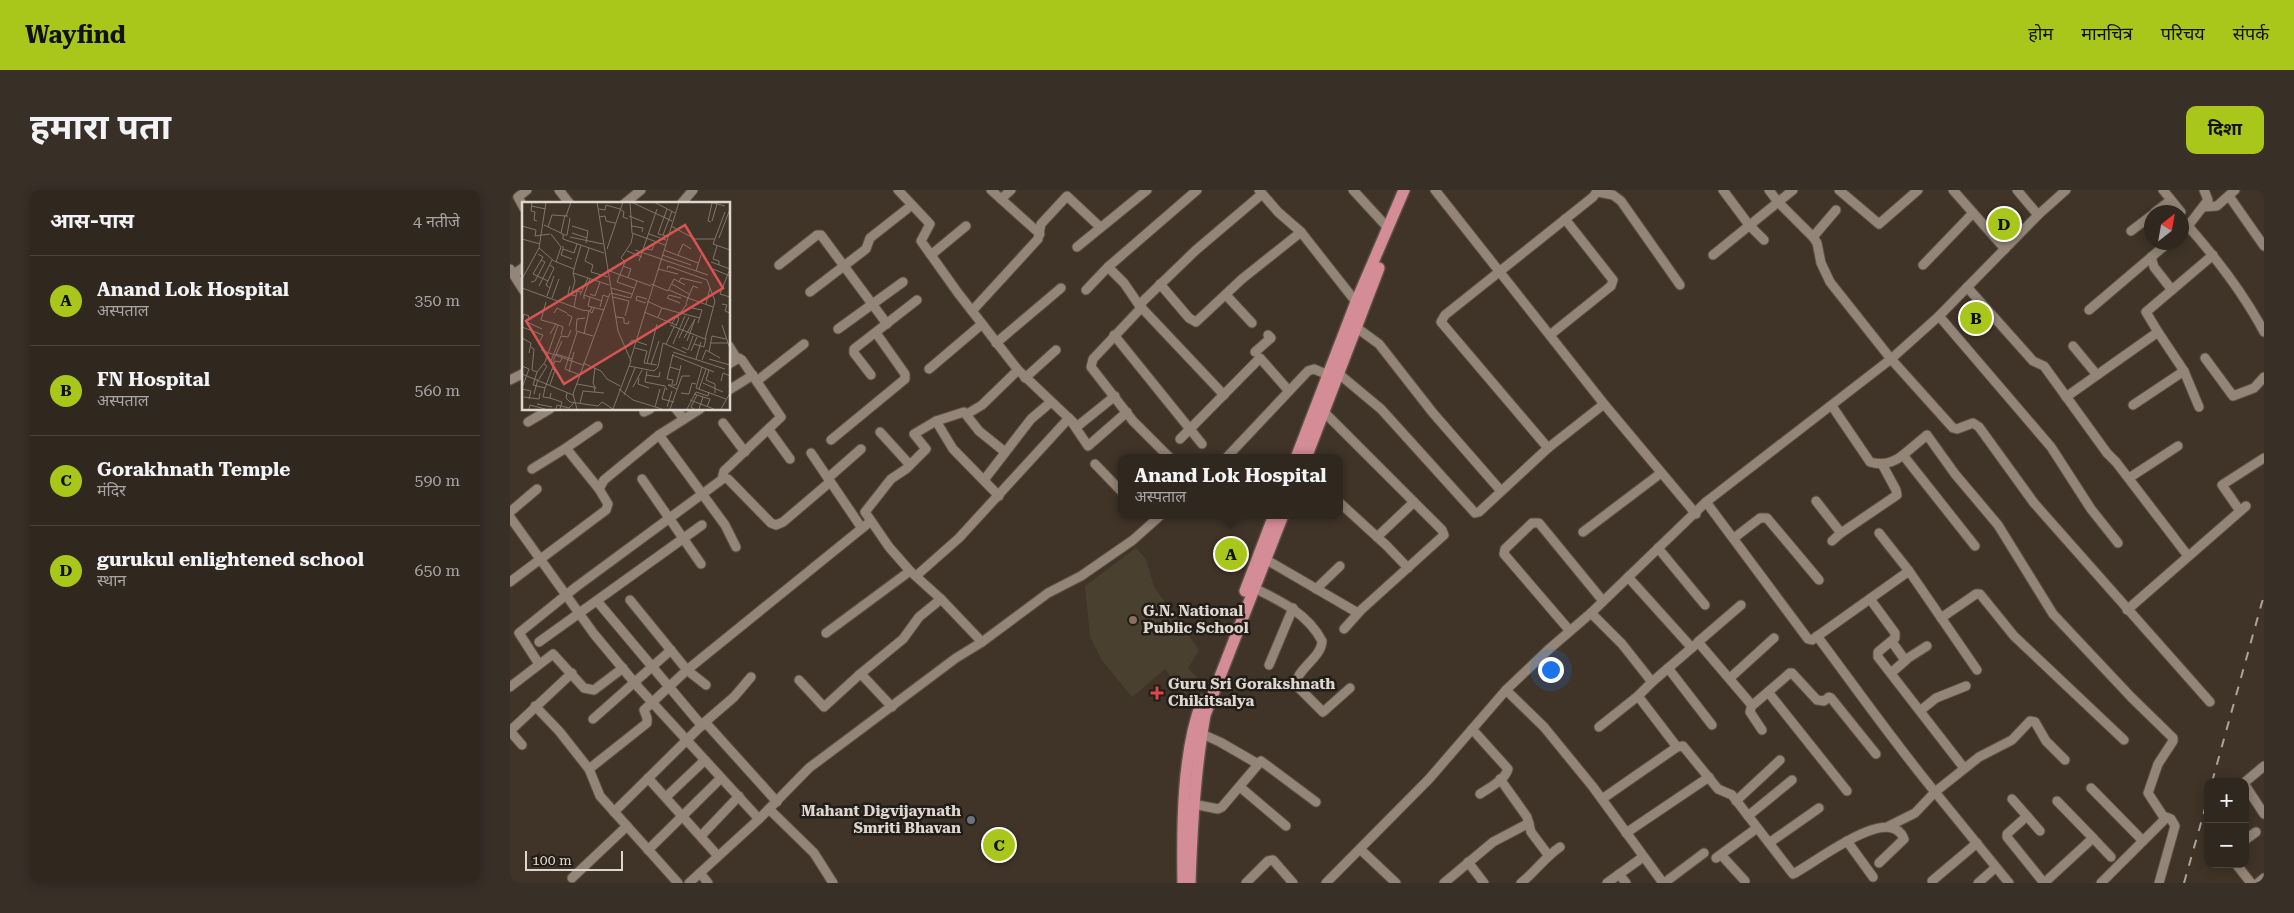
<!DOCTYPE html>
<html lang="hi">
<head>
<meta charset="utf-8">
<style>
	body { margin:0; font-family:"Roboto Serif","Noto Sans Devanagari",serif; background:#382f27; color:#f1f3f6 }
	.controls { position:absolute; right:15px; bottom:15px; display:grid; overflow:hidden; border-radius:10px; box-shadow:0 2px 12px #0003 }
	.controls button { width:45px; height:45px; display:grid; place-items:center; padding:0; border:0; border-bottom:1px solid #4b443c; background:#30271e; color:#f1f3f6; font:25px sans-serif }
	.compass { position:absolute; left:1634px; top:15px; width:45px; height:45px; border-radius:50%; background:#30271e; box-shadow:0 2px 12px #0003; rotate:31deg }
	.scale { position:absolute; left:15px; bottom:12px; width:98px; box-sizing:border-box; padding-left:5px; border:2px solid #ded7cf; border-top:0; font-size:14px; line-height:18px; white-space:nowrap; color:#ded7cf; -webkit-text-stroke:4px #221d17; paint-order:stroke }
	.you { position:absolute; left:1040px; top:479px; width:18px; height:18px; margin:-12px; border:4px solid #fff; border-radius:50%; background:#1a73e8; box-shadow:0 0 0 8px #1a73e833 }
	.badge { display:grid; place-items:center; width:32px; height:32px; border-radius:50%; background:#a9c71b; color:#111; font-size:16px; font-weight:700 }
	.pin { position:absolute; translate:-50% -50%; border:2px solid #fff; box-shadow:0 1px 5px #0006 }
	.popup { position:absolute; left:608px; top:264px; width:225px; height:65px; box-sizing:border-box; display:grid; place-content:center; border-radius:10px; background:#30271e; filter:drop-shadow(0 1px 4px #0005); font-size:16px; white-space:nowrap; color:#a8a5a4 }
	.popup b { font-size:19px; color:#f1f3f6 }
	.popup::after { content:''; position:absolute; left:50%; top:100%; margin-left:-10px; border:10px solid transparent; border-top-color:#30271e }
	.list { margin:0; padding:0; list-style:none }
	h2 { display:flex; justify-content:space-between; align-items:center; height:65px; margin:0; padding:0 20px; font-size:21px }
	h2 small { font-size:16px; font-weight:400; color:#a8a5a4 }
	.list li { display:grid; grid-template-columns:32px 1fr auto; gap:15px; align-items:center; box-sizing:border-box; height:90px; padding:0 20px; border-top:1px solid #4b443c }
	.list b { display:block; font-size:19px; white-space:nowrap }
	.list p { margin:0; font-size:16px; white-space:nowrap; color:#a8a5a4 }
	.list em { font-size:16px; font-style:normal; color:#a8a5a4 }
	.map { position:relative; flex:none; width:1754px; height:693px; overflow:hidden; border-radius:10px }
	header { display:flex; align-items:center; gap:30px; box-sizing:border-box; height:70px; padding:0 25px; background:#a9c71b; color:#111 }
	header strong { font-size:24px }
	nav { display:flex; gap:28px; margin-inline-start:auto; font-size:18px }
	.intro { display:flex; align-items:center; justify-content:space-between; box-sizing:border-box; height:120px; padding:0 30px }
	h1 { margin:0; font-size:35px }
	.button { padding:12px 22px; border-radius:10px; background:#a9c71b; color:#111; font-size:18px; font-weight:700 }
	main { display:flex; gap:30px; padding:0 30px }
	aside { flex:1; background:#30271e; border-radius:10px; box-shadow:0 2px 12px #0003 }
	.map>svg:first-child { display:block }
</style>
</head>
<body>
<header>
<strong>Wayfind</strong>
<nav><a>होम</a><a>मानचित्र</a><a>परिचय</a><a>संपर्क</a></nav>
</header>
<div class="intro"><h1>हमारा पता</h1><a class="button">दिशा</a></div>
<main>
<aside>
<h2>आस-पास<small>4 नतीजे</small></h2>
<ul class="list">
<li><span class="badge">A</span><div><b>Anand Lok Hospital</b><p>अस्पताल</p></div><em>350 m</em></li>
<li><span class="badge">B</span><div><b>FN Hospital</b><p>अस्पताल</p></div><em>560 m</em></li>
<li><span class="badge">C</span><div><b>Gorakhnath Temple</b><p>मंदिर</p></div><em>590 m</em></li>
<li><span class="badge">D</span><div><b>gurukul enlightened school</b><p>स्थान</p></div><em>650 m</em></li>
</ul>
</aside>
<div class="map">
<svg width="1754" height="693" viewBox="0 0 1754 693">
	<rect width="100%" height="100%" fill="#403428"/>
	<!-- education -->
	<polygon fill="#4a402f" points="626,358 636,369 644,397 689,460 678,478 689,490 674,504 655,479 622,507 591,469 580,446 575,396"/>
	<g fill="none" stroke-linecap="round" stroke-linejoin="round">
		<!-- minor casing -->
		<g stroke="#5a5045" stroke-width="11">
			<g id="minor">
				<polyline points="49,0 60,14"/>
				<polyline points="388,0 420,34 411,51 448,103 508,180 565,234 569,235 605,206"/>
				<polyline points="481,0 530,44"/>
				<polyline points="749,0 768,22 791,42 846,112"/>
				<polyline points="843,0 878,38"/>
				<polyline points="925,0 1094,214 1186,324"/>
				<polyline points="1213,0 1239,35 1254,50"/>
				<polyline points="1259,0 1268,12 1303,47 1307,53 1311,73 1320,92 1381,169 1443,238 1447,239 1463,233 1469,237 1524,313 1700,512"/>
				<polyline points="1329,0 1369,34 1408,0"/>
				<polyline points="1443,0 1495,59"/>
				<polyline points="1507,0 1528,25"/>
				<polyline points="1653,0 1671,22"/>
				<path d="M1694 0 1698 10 1678 36C1707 69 1734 104 1754 142"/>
				<polyline points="1088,2 1103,5 1111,11 1170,95"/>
				<polyline points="1719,6 1754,56"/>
				<polyline points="491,9 501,0"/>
				<polyline points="114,14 131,0"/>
				<polyline points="171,14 183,0"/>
				<polyline points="1693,17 1707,16 1725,0"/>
				<polyline points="14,18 8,7 17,0"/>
				<polyline points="1645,22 1661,10"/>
				<polyline points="1621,41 1642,25"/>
				<polyline points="1303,47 1326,20"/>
				<polyline points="567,57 637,0"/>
				<polyline points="421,65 456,36"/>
				<polyline points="1203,65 1283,0"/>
				<polyline points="1641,67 1644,77 1662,100"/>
				<polyline points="269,75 307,45 311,45 377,134"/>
				<polyline points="1413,75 1463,23"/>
				<polyline points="598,77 687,0"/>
				<polyline points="0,79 14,101"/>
				<polyline points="4,84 14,77"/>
				<polyline points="650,94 679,128 686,132 732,89 791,42"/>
				<polyline points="1457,97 1523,171 1534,176 1597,263 1606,272 1678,366"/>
				<polyline points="576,100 598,77 614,93 629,115 714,205"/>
				<polyline points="300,102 356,59 360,48 402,15"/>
				<polyline points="716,105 742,133"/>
				<polyline points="629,115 686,60 752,4"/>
				<polyline points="632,117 583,169 581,177 623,231 660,268"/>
				<polyline points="1579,120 1659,52"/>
				<polyline points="462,121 528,49 531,34 557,6 590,37"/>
				<polyline points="1429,126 1541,257 1581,319 1608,353"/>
				<polyline points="847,138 869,154 923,223 991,301"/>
				<polyline points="328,139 393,92"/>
				<polyline points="1648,142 1636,122 1703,65"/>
				<polyline points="604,145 692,254"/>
				<polyline points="1040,145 1101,96 1103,90 1055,29"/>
				<polyline points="486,153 551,98"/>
				<polyline points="219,156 227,169"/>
				<polyline points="1563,156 1587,185"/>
				<polyline points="745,162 761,148 758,145"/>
				<polyline points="1695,168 1723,206 1744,198 1754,187"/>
				<polyline points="419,179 472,134"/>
				<polyline points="829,184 871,219 965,323 969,322 1038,258 1094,214"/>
				<polyline points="361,185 344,163 344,159 407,110"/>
				<polyline points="515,188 546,160"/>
				<polyline points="0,190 14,183"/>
				<polyline points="247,191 294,154"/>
				<polyline points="219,200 243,185"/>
				<polyline points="1556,207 1648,142 1674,181 1689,217"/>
				<polyline points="1623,215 1674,181"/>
				<path d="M1322 216 1360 272C1373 276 1383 273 1393 265L1465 356"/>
				<polyline points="166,219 174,229"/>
				<polyline points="134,222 140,219"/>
				<polyline points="814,222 932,340 934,345 851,420 834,439"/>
				<polyline points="457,224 472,215 508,180"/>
				<polyline points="426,231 443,259 489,306"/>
				<polyline points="18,232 40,219"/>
				<polyline points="213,233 235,262"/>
				<polyline points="88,236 56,258 89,299"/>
				<polyline points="259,240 280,269"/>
				<polyline points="370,242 400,275"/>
				<polyline points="149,245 215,335 226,357"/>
				<polyline points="670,249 750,168 779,201"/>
				<polyline points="321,250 395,189 395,184 366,143"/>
				<polyline points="1038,258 931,132 935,125 1083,7 1088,0"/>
				<polyline points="301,263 351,337"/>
				<polyline points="1393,265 1417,245 1445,284 1488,335 1543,424 1621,507 1663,548 1663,551 1648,574 1638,603 1655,629 1591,693"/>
				<polyline points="716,268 798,181 804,179 818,185"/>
				<polyline points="585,274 612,302"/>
				<polyline points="22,279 56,258"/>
				<polyline points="318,288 351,259"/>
				<polyline points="1619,288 1668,256"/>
				<polyline points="132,289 191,374"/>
				<polyline points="212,289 214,281 271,227 232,170 229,168 219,174"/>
				<polyline points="474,290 521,229 541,212"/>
				<polyline points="1306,311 1331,343"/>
				<polyline points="1196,312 1298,449 1302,450 1399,381 1467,480"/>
				<polyline points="830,313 877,356 898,378"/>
				<polyline points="1730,321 1712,295 1754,268"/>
				<polyline points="0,322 27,299"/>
				<polyline points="0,327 84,444 129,498 249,629"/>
				<polyline points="1073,342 1151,283"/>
				<polyline points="1369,343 1399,381"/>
				<polyline points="867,347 904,312"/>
				<polyline points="1224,348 1250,328 1257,328 1309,390"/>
				<polyline points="1322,351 1331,343 1387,305 1386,300 1372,274"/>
				<polyline points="1148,358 1195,415"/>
				<polyline points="755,369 848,423"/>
				<polyline points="406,386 449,348 559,228 578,256 617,222"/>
				<polyline points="1118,387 1182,458"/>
				<polyline points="0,392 96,320 98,314 89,299 94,290 149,245 190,219"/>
				<path d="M744 398C771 411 798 424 812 451 812 468 783 481 787 496L813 522 840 498"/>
				<polyline points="806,399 830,376"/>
				<polyline points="1360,409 1385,443 1385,448 1368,462 1368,467 1454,578"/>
				<polyline points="120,410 177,480 196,495"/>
				<polyline points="87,411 192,536"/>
				<polyline points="1231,415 1188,452 1240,513 1244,514 1258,502"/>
				<polyline points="1617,420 1736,316"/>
				<polyline points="1081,423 1112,454 1142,492 1128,506 1167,557 1092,609"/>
				<polyline points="1431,428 1466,404 1470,404 1504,446 1614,550"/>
				<polyline points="1060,441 994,364 995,359 1022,333 1029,333 1093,411"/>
				<polyline points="316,443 400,381"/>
				<path d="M1307 446C1346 498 1383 551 1425 602L1469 567 1502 550 1520 531 1525 532 1536 551 1555 570"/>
				<polyline points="29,452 192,335"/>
				<polyline points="472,452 431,409 400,381 379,357 355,322 381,289 396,279 416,259 404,244 426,231 454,222 469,241 495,262"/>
				<polyline points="1382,452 1395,470 1417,456"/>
				<polyline points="29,474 9,443 66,397 214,288 218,289 261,333 266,335 273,332 320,292"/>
				<polyline points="759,475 783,418"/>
				<polyline points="1158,478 1202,535"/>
				<polyline points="1381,483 1396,470"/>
				<polyline points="349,485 393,449 409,427 431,409"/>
				<polyline points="1220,488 1264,448"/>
				<polyline points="289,490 314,517 349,485 352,485 382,517"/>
				<polyline points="1142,492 1185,455"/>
				<polyline points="0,497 43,464 74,498 84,500 113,478"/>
				<polyline points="996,500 1034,537 1083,597 1153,693"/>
				<polyline points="1242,514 1240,522 1252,540"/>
				<polyline points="25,516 49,541 79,579"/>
				<polyline points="1411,520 1426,508 1456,496"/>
				<polyline points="83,529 161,460"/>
				<polyline points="195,532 267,612"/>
				<polyline points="1089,537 1128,506"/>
				<path d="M962 539 998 579C995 590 979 598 970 604"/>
				<polyline points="692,544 710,552 748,574"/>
				<polyline points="12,555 0,541 62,483"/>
				<path d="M1167 557 1173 556 1208 599 1222 605 1283 684C1304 674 1380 612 1394 649L1369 673"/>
				<polyline points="138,588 208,666"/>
				<polyline points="990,589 1017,627 1021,642 1039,666"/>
				<polyline points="1735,592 1754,576"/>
				<polyline points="1735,595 1754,624"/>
				<polyline points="730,597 776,636"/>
				<polyline points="1581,598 1633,651"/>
				<polyline points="1337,601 1258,502 1280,483 1282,483 1307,510 1314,511 1319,507 1321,508 1366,564"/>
				<polyline points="156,607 195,570"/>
				<polyline points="1502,609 1530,641"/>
				<polyline points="1226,611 1270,570"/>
				<polyline points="683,614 708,619 712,617 751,571 806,612"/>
				<polyline points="259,619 304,663 323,693"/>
				<polyline points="104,622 195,532 224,507 241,487"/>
				<polyline points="1238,626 1282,590"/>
				<polyline points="1517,626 1497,644 1497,647 1534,693"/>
				<polyline points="1379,636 1405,623 1425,602 1499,693"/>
				<polyline points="1116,643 1199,587"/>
				<polyline points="191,646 229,606"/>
				<polyline points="1583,648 1601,667"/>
				<polyline points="1735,650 1746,642"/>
				<polyline points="1337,651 1363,687"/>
				<polyline points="1259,653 1309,618"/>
				<polyline points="850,659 886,693"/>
				<polyline points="138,660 211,588"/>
				<polyline points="1206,668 1247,638"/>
				<polyline points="1214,668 1235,691"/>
				<polyline points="958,672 974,693"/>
				<polyline points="1726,674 1741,693"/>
				<polyline points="190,683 198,693"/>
				<polyline points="1109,684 1116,693"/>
				<polyline points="62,688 117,636"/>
				<polyline points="1422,691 1467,653"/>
				<polyline points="168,693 90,606 79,579 137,533 137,528 134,520 177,480 361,331"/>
				<polyline points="179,693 249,629 299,578 446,468 472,452 538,403 571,386 623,350 651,325"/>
				<polyline points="736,693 758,671 763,670 783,693"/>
				<polyline points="816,693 919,589 996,500 1038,460 1081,423 1196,312 1381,169 1429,126 1528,25 1556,0"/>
				<polyline points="934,693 983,652 1019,633"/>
				<path d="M1011 693C1025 682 1035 667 1050 657"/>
				<polyline points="1097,693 1133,667"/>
				<polyline points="1154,693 1194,663"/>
				<polyline points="1468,693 1485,678"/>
				<polyline points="1534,693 1583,648 1547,611"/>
				<polyline points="1649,693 1665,636 1661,629 1656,627"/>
				<polyline points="1748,693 1754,688"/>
			</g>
		</g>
		<!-- major casing -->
		<g stroke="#5a5045" stroke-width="14">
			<g id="major">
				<polyline points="786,268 846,112 894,0"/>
				<polyline points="796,268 869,78"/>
				<polyline points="735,401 764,325"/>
				<path d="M673 693C672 637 672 563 692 511"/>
				<path d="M680 693C682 637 685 581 695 525L773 325"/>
			</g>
		</g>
		<!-- minor -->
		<use href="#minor" stroke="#938577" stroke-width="9"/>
		<!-- major -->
		<use href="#major" stroke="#d48c96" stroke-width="11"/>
		<!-- rail -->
		<g stroke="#aba399" stroke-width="2" stroke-dasharray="9 9" stroke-linecap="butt">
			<polyline points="1702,592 1754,405"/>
			<polyline points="1674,693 1698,608"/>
		</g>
	</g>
	<!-- markers -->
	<circle fill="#8d6e63" stroke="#221d17" stroke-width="2" cx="623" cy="430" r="5"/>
	<path fill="#e0444e" stroke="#221d17" stroke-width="2" d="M644.5 495.5h5v5h5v5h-5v5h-5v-5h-5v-5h5z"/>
	<circle fill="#6b7280" stroke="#221d17" stroke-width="2" cx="461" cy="630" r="5"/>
	<g text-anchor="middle" stroke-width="5" stroke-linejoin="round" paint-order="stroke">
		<!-- poi labels -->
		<g font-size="15" font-weight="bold" fill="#ded7cf" stroke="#221d17" text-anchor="start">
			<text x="633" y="426">G.N. National<tspan x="633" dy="17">Public School</tspan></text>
			<text x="658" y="499">Guru Sri Gorakshnath<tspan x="658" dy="17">Chikitsalya</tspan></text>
			<text x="451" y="626" text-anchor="end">Mahant Digvijaynath<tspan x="451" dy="17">Smriti Bhavan</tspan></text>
		</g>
	</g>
	<!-- overview -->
	<g transform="translate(12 12)">
		<rect width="208" height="208" fill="#403428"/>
		<path fill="none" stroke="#7f756b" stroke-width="1" d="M10 0 9 9 13 10 12 18 15 19M75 0 96 129 109 159 91 207M108 0 110 31 143 43M109 0 150 19M132 0 153 11M188 0 203 4M9 4 24 7M77 7 83 8 84 3 98 7 102 10 101 15 106 17M203 10 191 42 208 48M46 14H44L49 0M107 14 122 20M77 15 83 14 84 19 93 21M190 19 195 2M189 20 186 19 190 1M22 23 41 32V37L82 51M0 24 14 28 13 34 28 32M50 24 66 29 64 41M110 24 121 26 120 30M149 24 173 37H193M26 25 30 13 44 14M39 31 43 13M50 31 65 36M29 32 39 45 34 60M111 32 109 41 99 56 103 60 95 80 112 86M127 32 144 38M41 33H45L48 16M141 33 150 9M145 34 136 32 145 7M48 35 81 42M197 36 208 7M0 37 18 42M41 44V47L52 51 55 42M195 44 191 57 197 59V63M17 46 32 59 52 67 51 71 87 83M67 46 63 59 71 63 69 70 86 75M121 46 130 48 133 40M41 47 39 53 50 57M85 47 101 0M113 48 186 73M142 48 176 61M105 49 120 55M16 52 21 55 11 72 26 79M140 53 169 63M156 53 161 42 169 47M117 59 135 7M189 60 208 67M28 63 32 66 24 83 28 86M101 64 109 67 106 75M52 67 59 43M136 67 156 72M145 67 146 64 185 78 188 86 184 102M191 67 208 74M208 67 198 92 208 95M85 68 129 84M174 69 179 53M0 77 17 46 24 0M9 80 13 79 23 60 19 58M157 80 159 76 180 81M129 82 146 89 152 77 163 83M150 82 167 92M17 84 30 58M48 84 46 92 54 94M0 86 60 108 68 109 70 105M89 86 110 92M147 88 166 96 171 84 176 86M89 91 109 96 115 79M68 92 73 94 78 80M49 93 53 79 51 71M58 93 66 76M62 93 68 77M25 94 32 74M68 95 66 104 82 108M91 95 107 99 103 114M30 96 37 77M62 97V93L80 99M125 99 140 106 136 115M24 100 19 118 34 122M124 101 114 98 115 94 125 97M158 101 145 96 147 93 159 96M164 102 166 96 191 105M200 102 205 103 203 109 208 111M52 105 55 89 59 90M78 105 81 93 86 95M140 106 158 111 165 102M170 106 180 108 176 121M122 110 154 123M32 111 35 106 45 111M158 111 178 116M45 112 50 115 47 124M94 115 102 116V121L106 122 107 119M63 116 55 117 54 129 71 134M1 117 2 112 7 114 5 120 20 127M150 121 154 115 157 116 154 124M36 123 23 160 15 170 11 183 23 186 33 159 38 160 40 156M148 123 183 137 193 99 188 86M200 123 208 147M0 125 21 133 18 139M55 130 43 167 58 173M28 132 34 122 41 125 39 133M62 132 67 109 70 111 72 106M0 136 9 141 7 151M157 136 167 115M162 136 173 117 165 139M189 141H206M144 142 152 125M151 142 163 114M172 142 182 145 184 136M9 145 12 147 10 168 15 170M160 145 166 148 171 134M104 146 110 138 125 143M113 146 125 149 122 161 135 163M19 148 61 163M169 149 175 135M151 150 203 167M187 150 190 134 204 137M34 152 50 157M150 153 192 170M174 157 179 140M187 157 208 163M180 158 184 148 198 156M31 159 40 139M108 159 157 0M32 161 29 159 39 134 46 135 49 128M61 161 79 169 85 177 98 184M125 161 135 122M129 162 137 139M0 164 7 167 0 186M107 164 132 169 136 165 141 141 164 151M148 165 158 168 159 163M180 165 174 186 204 197M73 166 71 181 74 187M187 168 184 178 193 182V191M125 169 123 180 143 184 145 188M47 170 52 150M0 172 51 193M124 173 137 175 138 170M117 176 116 182 127 186M17 177 25 164 22 162M199 179 201 171 208 174M181 181 201 190M55 182 72 185 73 190M150 182 151 178 145 177 151 152M28 183 33 168 30 167M111 185 120 168M23 186 21 195 28 196 29 191M143 186 140 197 152 200M0 187 9 189 7 197M97 187 111 198 140 207M155 187 146 183H154L158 168M177 187 184 167M45 191 44 196 48 200 76 204 80 200 91 207M159 191 167 192 170 181 174 182M12 192 16 177M172 192 181 195 177 207M102 193 113 166M2 195 17 197 18 191M181 195 188 197 185 205M28 196 40 200 38 207M168 198 192 207M58 201 61 189 82 191M15 202 30 205M133 205 138 187M145 205 150 189M7 207 8 203 23 207M34 207 35 203 47 206 52 201M55 207 51 192 88 91M148 207 160 174H168M165 207 174 190 186 194 187 190M172 207 169 205 175 193M199 207 208 191"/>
		<path fill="#d85452" fill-opacity="0.15" stroke="#d85452" stroke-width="2.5" d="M163 23 201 86 42 182 4 119Z"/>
		<rect width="208" height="208" fill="none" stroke="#ded7cf" stroke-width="2.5"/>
	</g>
</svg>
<div class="controls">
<button>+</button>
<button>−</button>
</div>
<svg class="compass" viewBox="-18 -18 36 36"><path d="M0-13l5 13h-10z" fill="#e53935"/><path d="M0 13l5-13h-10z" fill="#a8a5a4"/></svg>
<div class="scale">100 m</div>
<div class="you"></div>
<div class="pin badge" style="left:721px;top:364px">A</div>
<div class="popup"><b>Anand Lok Hospital</b>अस्पताल</div>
<div class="pin badge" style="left:1466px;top:128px">B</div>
<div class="pin badge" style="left:489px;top:655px">C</div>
<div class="pin badge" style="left:1494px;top:34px">D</div>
</div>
</main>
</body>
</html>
